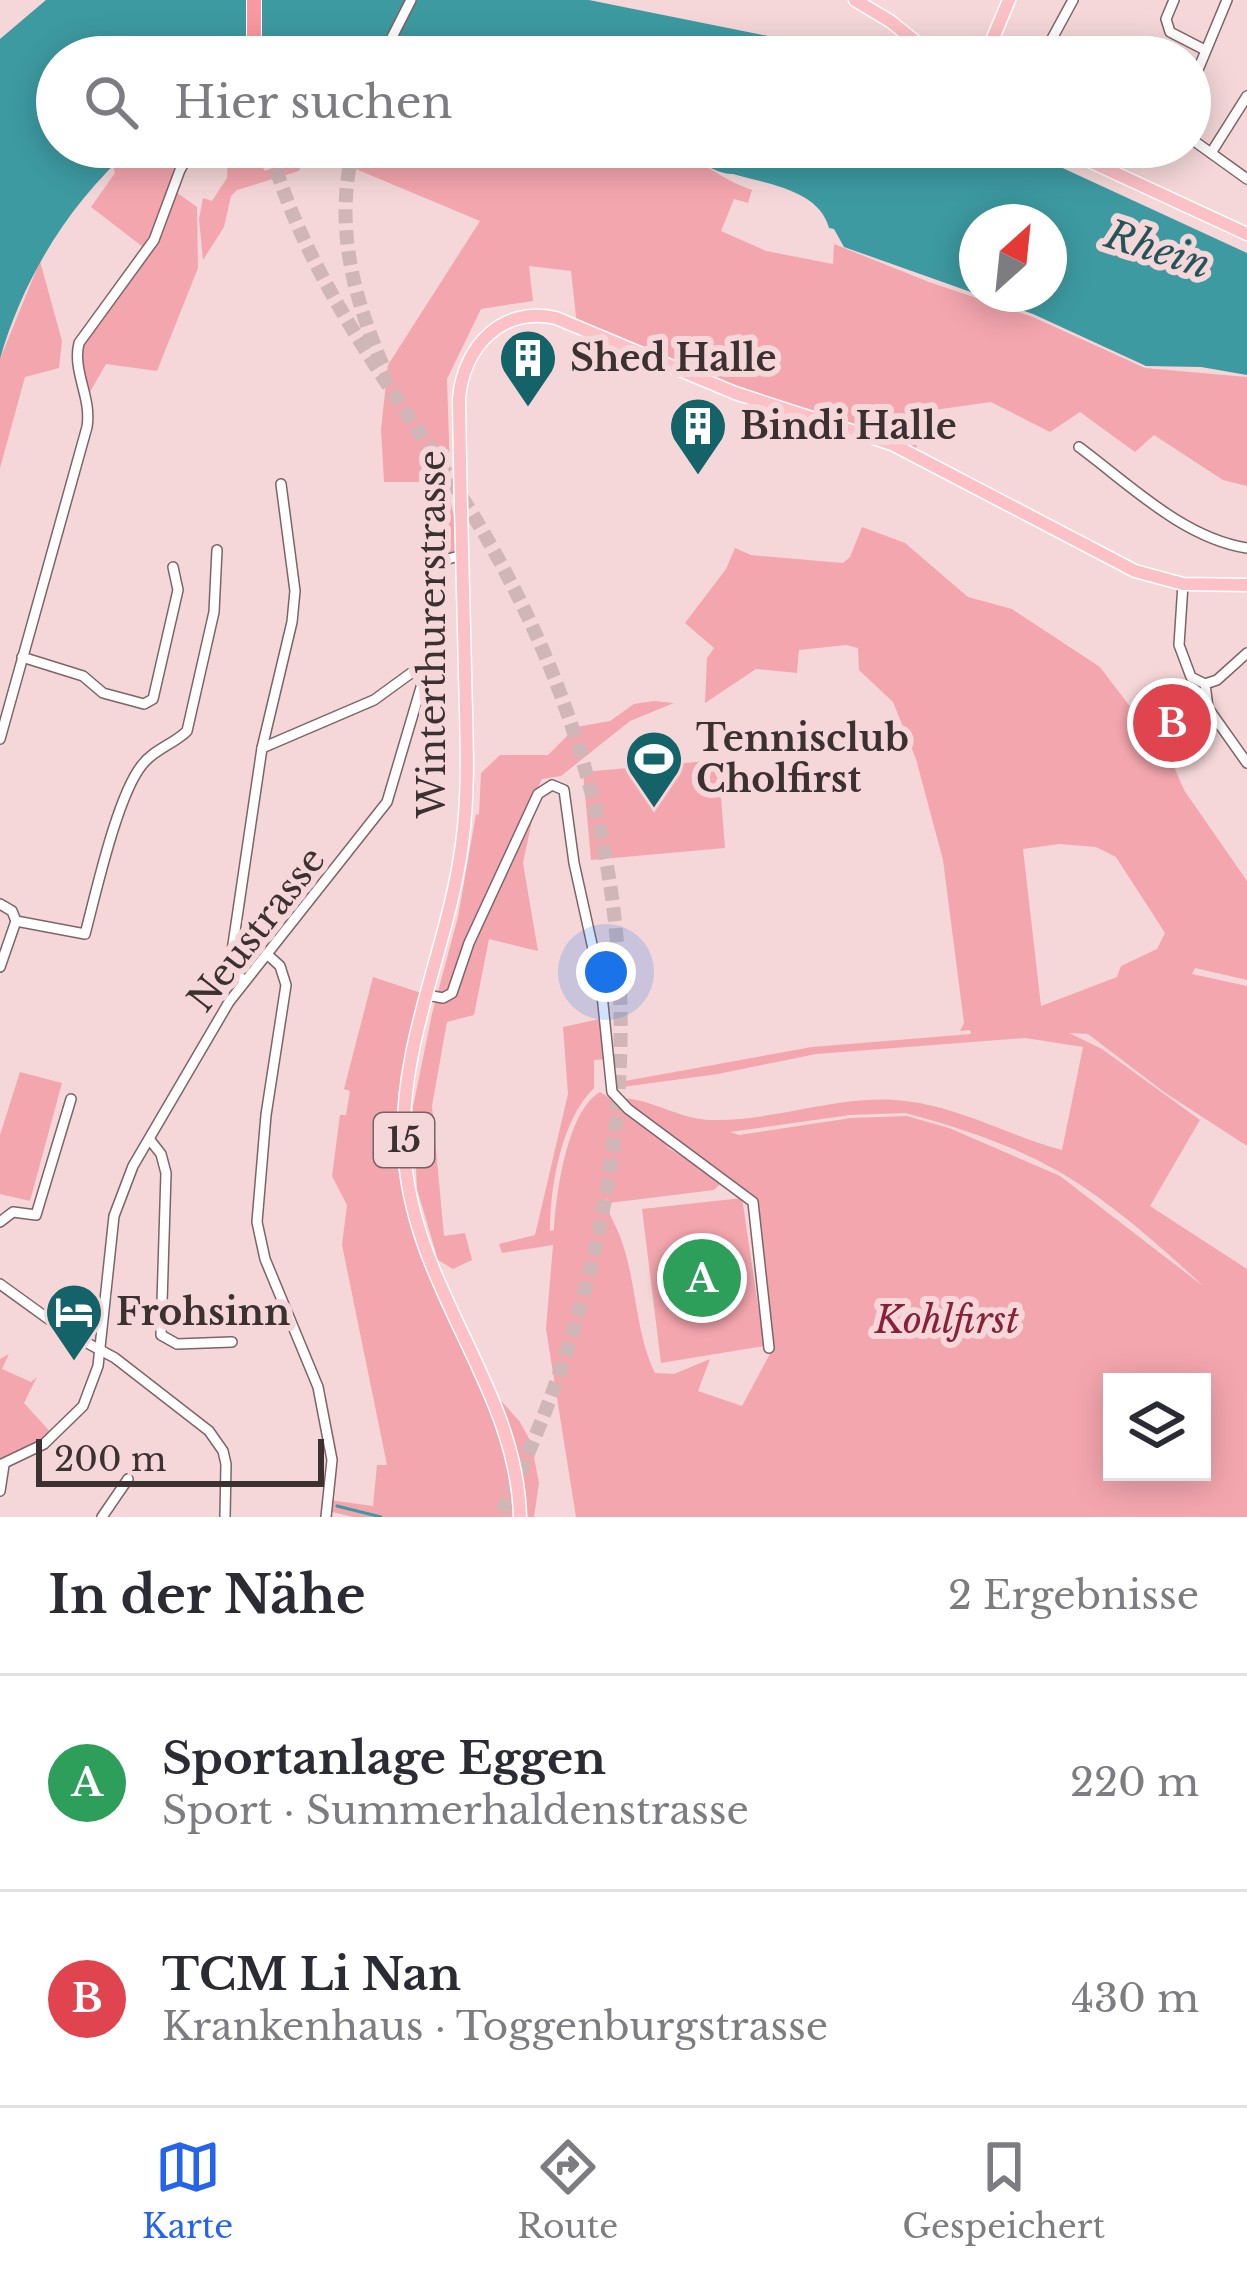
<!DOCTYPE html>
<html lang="de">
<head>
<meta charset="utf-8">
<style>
	body { margin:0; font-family:"Libre Baskerville",serif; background:#f7f7f7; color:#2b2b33 }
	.controls { position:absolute; right:36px; bottom:36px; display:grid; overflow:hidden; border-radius:0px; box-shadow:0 6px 30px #0003 }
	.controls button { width:108px; height:108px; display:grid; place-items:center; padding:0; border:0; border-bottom:3px solid #e1e1e2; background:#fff; color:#2b2b33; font:60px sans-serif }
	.compass { position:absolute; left:959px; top:204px; width:108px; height:108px; border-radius:50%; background:#fff; box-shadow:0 6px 30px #0003; rotate:27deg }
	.scale { position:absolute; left:36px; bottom:30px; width:288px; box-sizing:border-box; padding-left:12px; border:6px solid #3c3131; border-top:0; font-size:33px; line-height:42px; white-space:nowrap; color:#3c3131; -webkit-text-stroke:9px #f5d7d9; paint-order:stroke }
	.you { position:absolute; left:606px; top:972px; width:42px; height:42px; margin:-30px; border:9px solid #fff; border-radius:50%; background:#1a73e8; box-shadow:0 0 0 18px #1a73e833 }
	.badge { display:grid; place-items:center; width:78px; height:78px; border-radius:50%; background:#2563eb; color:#fff; font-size:39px; font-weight:700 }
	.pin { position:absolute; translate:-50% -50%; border:6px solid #fff; box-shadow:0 3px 12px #0006 }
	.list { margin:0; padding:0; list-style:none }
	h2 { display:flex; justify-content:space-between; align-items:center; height:156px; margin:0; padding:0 48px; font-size:51px }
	h2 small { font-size:39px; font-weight:400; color:#7c7c81 }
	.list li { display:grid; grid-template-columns:78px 1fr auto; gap:36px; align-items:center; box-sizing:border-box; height:216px; padding:0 48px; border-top:3px solid #e1e1e2 }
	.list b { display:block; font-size:45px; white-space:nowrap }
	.list p { margin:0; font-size:39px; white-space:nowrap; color:#7c7c81 }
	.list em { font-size:39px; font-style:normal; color:#7c7c81 }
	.icon { flex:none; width:66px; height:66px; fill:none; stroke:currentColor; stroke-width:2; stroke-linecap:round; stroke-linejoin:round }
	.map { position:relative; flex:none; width:1247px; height:1517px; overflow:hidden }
	.search { position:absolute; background:#fff; box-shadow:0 6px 30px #0003; left:36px; right:36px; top:36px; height:132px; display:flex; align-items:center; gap:30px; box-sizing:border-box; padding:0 42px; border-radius:66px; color:#7c7c81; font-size:45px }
	.sheet { height:588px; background:#fff }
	nav { display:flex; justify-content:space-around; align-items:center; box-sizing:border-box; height:168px; border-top:3px solid #e1e1e2; background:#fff; font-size:33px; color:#7c7c81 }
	nav a { display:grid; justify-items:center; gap:6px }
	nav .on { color:#2563eb }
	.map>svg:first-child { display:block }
</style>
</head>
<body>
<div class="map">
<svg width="1247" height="1517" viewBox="0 0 1247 1517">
	<rect width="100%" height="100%" fill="#f5d7d9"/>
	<!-- green -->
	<g fill="#f4a6ae" fill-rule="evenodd">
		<polygon points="133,147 185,147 159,219 143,247 91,207 115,173 113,164"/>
		<polygon points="236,147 243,147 248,167 262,167 265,171 301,156 298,147 310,147 299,171 237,190 231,196 224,227 203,260 199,219 203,198 212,201 227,178 228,154"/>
		<path d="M335 147H670C701 160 722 180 752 190L748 203 734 199 721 231 766 251 833 264 834 244 929 282 1033 317 1145 368 1247 377V486L1223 480 1154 435 1135 452 1080 412 1050 432 991 402 934 410 913 454 735 393 577 326 571 271 529 266 533 301 481 309 447 379 451 504 463 555 448 559 427 537 423 482H384L381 429 388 365 480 221 339 162Z"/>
		<polygon points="176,192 197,207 198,268 157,371 106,364 90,392 81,364 84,342 155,247"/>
		<polygon points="40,261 62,341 59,368 25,377 0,468 0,359"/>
		<path d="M862 527 905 543 968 597 1012 609 1100 667 1172 762 1184 790 1247 881V980L1195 968 1192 974 1247 986V1146L1164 1092 1088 1034 1069 1033 1102 1049 1200 1120 1150 1206 1247 1269V1517H576L546 1329 553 1245 502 1253 499 1244 535 1235 568 1094 563 1027 604 1018 608 1059 594 1060V1088C561 1120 550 1187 550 1231L554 1230C556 1194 567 1111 600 1092L627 1109 621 1098C652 1099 679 1119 710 1120 772 1122 833 1096 895 1100 955 1104 1006 1135 1062 1150L1083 1047 1025 1038 816 1054 718 1074 615 1088 614 1083 812 1047 971 1034 970 1030 960 1031 964 1023 943 860 916 759 893 702 859 670 858 648 846 645 799 650 797 673 756 669 705 703 707 658 714 648 685 623 726 569 735 548 751 555 843 563 850 557ZM1059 844 1096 847 1116 857 1165 933 1157 949 1121 966 1117 977 1041 1006 1023 849ZM905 1113C958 1127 1016 1146 1063 1174 1110 1202 1164 1249 1203 1286L1060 1176 949 1128 907 1116 851 1118 739 1135 730 1132 850 1115ZM665 1146 707 1162 746 1191 772 1350 742 1406 698 1391 710 1359 674 1374 655 1373C635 1331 637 1285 622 1242 617 1225 608 1217 606 1198L609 1203 714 1190 723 1181ZM1112 1382H1202V1472H1112Z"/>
		<polygon points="654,701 674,703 630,721 561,776 542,779 511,844 534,811 523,863 538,951 489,939 474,1015 447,1022 432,1106 444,1236 465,1233 472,1260 453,1269 438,1260 417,1189 413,1107 432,1014 458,917 476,814 479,815 481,773 500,755 548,755 576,727 610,721 634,704"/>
		<polygon points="718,760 725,848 591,860 583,772"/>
		<polygon points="373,977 427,995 406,1089 412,1209 495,1394 520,1422 531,1442 539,1483 534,1517 353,1517 328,1511 330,1500 373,1506 377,1465 387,1465 342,1245 347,1205 332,1176 340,1115 346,1115 350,1091 344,1089"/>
		<polygon points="20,1072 62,1083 30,1201 0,1194 0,1135"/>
		<polygon points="742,1198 764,1346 661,1363 642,1209"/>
		<polygon points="9,1354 2,1369 31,1382 37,1377 24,1403 54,1436 0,1465 0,1359"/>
	</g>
	<!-- water -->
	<g fill="#3d9aa1" fill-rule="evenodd">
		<path d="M46 0H589L778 38 771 57H57V147H133C70 202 23 278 0 359V39Z"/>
		<path d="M672 147H1017L1247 253V375L1201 367 1146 366 1033 314 844 247 834 229 829 228C819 190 767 184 733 174 717 175 687 155 672 147ZM977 222H1049V294H977Z"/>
	</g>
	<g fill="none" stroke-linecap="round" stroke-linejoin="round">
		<!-- stream -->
		<polyline stroke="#3d9aa1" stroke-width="3" points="337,1506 381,1517"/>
		<!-- highway-tunnel -->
		<g stroke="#d0b6b7" stroke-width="14" stroke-dasharray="14 7" stroke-linecap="butt">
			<path d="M354 147C333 226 354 300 386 373"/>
			<path d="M270 149C310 290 401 397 476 520 669 841 661 1186 499 1517"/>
		</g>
		<!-- minor casing -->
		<g stroke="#7e6466" stroke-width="12">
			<g id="minor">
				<polyline points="1174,0 1166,19 1170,32 1205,50"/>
				<polyline points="384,53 411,0"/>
				<polyline points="1042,57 1073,0"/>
				<polyline points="1104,57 1105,56"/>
				<polyline points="1190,89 1227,0"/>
				<polyline points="1190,138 1247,179"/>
				<polyline points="1211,153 1247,96"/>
				<path d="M1079 447C1129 484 1183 538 1247 548"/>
				<polyline points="1183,584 1179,645 1191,677 1205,684"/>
				<polyline points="22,657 83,676 103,693 144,704 153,699 178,590 173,567"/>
				<polyline points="1205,684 1208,708 1247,763"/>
				<polyline points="1205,684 1217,680 1247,653"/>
				<path d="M0 739 87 427C92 397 72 372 79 343L154 240 180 170 193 147"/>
				<polyline points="262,748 374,700 429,660"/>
				<polyline points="0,904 12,911 16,921"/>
				<path d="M16 921 85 934C96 893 117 796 142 765 153 750 174 744 187 731L214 612 217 550"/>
				<polyline points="268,955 280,966 286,985 266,1115 257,1222 265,1259 318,1387 332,1460 326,1517"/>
				<polyline points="0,967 16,921"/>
				<polyline points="244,981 235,971 231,958 262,748 292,622 295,591 281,484"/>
				<polyline points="427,995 443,998 452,993 469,943 538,794 552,785 564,790 574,863 601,985 612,1092 628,1109 753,1202 769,1348"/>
				<polyline points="150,1140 161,1154 166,1173 161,1335 177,1344 232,1342"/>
				<polyline points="0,1222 13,1212 36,1215 71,1099"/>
				<polyline points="0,1284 65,1331 115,1358 209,1431 223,1451 226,1464 225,1517"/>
				<polyline points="0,1465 44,1444 83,1406 98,1366 114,1216 133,1166 229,1002 387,802 438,630 438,570 448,559 463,555"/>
				<polyline points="0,1491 4,1465"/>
				<polyline points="102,1517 128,1479"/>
			</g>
		</g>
		<!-- major casing -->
		<g stroke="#fff" stroke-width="15">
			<g id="major">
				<polyline points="855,0 890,21 935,57"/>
				<polyline points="985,57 1009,0"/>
				<polyline points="1059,147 1247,234"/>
				<path d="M520 1517C517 1385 410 1287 404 1147 399 1043 449 945 462 844 470 786 466 729 465 671 463 580 460 489 459 398 464 346 502 306 556 318L735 393 892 444 1135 571 1183 584 1247 585"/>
			</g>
		</g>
		<!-- highway casing -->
		<g stroke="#fff" stroke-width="16">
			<g id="highway">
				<polyline points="254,0 254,57"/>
				<polyline points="384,57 387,48"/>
				<polyline points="269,147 270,149"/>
			</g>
		</g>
		<!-- minor -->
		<use href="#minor" stroke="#fff" stroke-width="9"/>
		<!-- major -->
		<use href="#major" stroke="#fcc1c7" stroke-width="12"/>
		<!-- highway -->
		<use href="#highway" stroke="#fa98a2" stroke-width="14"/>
	</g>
	<!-- icons -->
	<defs>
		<g id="building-pin" transform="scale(3)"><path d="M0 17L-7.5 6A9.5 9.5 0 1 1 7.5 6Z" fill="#146369" stroke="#f5d7d9"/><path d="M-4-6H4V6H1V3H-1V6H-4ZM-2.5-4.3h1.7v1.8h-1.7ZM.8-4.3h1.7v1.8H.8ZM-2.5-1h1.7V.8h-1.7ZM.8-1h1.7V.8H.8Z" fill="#fff"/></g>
		<g id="stadium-pin" transform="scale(3)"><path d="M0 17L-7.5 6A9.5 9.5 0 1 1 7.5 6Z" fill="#146369" stroke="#f5d7d9"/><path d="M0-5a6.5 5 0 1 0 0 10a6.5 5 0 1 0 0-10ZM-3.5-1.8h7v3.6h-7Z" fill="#fff"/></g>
		<g id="hotel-pin" transform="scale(3)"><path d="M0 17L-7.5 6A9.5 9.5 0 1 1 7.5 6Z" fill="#146369" stroke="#f5d7d9"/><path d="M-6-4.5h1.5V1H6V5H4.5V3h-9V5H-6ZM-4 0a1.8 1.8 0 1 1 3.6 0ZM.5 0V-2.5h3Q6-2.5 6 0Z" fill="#fff"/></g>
	</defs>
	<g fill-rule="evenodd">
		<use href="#building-pin" x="528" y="358"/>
		<use href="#building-pin" x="698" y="426"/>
		<use href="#stadium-pin" x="654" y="759"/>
		<use href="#hotel-pin" x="74" y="1312"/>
	</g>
	<g text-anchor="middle" stroke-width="12" stroke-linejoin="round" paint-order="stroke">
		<!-- shield labels -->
		<rect fill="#f5d7d9" stroke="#746363" stroke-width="3" x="374" y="1113" width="60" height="54" rx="9"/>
		<g font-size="33" font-weight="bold" fill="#3c3131">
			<text x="404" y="1152">15</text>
		</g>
		<!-- poi labels -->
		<g font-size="36" font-weight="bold" fill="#3c3131" stroke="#f5d7d9" text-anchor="start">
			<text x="570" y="371">Shed Halle</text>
			<text x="740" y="439">Bindi Halle</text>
			<text x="696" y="751">Tennisclub<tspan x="696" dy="41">Cholfirst</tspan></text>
			<text x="116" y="1325">Frohsinn</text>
		</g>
		<!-- street labels -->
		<g font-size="36" fill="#3c3131" stroke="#f5d7d9">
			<text transform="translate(432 634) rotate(-90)" y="13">Winterthurerstrasse</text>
			<text transform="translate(256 929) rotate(-52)" y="13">Neustrasse</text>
		</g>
		<!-- park labels -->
		<g font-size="36" font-style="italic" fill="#882037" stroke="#f5d7d9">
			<text x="947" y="1333">Kohlfirst</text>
		</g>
		<!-- water labels -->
		<g font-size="39" font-style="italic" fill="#215559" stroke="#f5d7d9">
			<text transform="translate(1158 249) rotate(18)" y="14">Rhein</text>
		</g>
	</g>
</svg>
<div class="controls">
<button><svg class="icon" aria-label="layers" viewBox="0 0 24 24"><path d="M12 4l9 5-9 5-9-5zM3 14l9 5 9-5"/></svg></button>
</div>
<svg class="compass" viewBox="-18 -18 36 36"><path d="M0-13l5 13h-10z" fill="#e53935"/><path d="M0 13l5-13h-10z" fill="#7c7c81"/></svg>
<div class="scale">200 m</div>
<div class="you"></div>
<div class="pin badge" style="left:702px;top:1278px;background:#2e9e5b">A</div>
<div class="pin badge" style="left:1172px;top:723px;background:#e0444e">B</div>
<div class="search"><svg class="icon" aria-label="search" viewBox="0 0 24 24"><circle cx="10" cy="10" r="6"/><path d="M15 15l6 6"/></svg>Hier suchen</div>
</div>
<section class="sheet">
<h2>In der Nähe<small>2 Ergebnisse</small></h2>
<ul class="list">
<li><span class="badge" style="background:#2e9e5b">A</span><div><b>Sportanlage Eggen</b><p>Sport · Summerhaldenstrasse</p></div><em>220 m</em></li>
<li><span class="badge" style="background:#e0444e">B</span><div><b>TCM Li Nan</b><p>Krankenhaus · Toggenburgstrasse</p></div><em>430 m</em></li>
</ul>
</section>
<nav>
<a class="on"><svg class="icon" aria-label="map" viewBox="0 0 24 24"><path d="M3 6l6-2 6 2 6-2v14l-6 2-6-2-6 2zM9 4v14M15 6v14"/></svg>Karte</a>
<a><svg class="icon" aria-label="directions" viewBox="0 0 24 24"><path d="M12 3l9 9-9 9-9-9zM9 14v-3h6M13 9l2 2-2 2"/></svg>Route</a>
<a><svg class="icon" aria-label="saved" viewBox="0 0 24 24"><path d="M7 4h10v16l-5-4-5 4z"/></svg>Gespeichert</a>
</nav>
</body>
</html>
